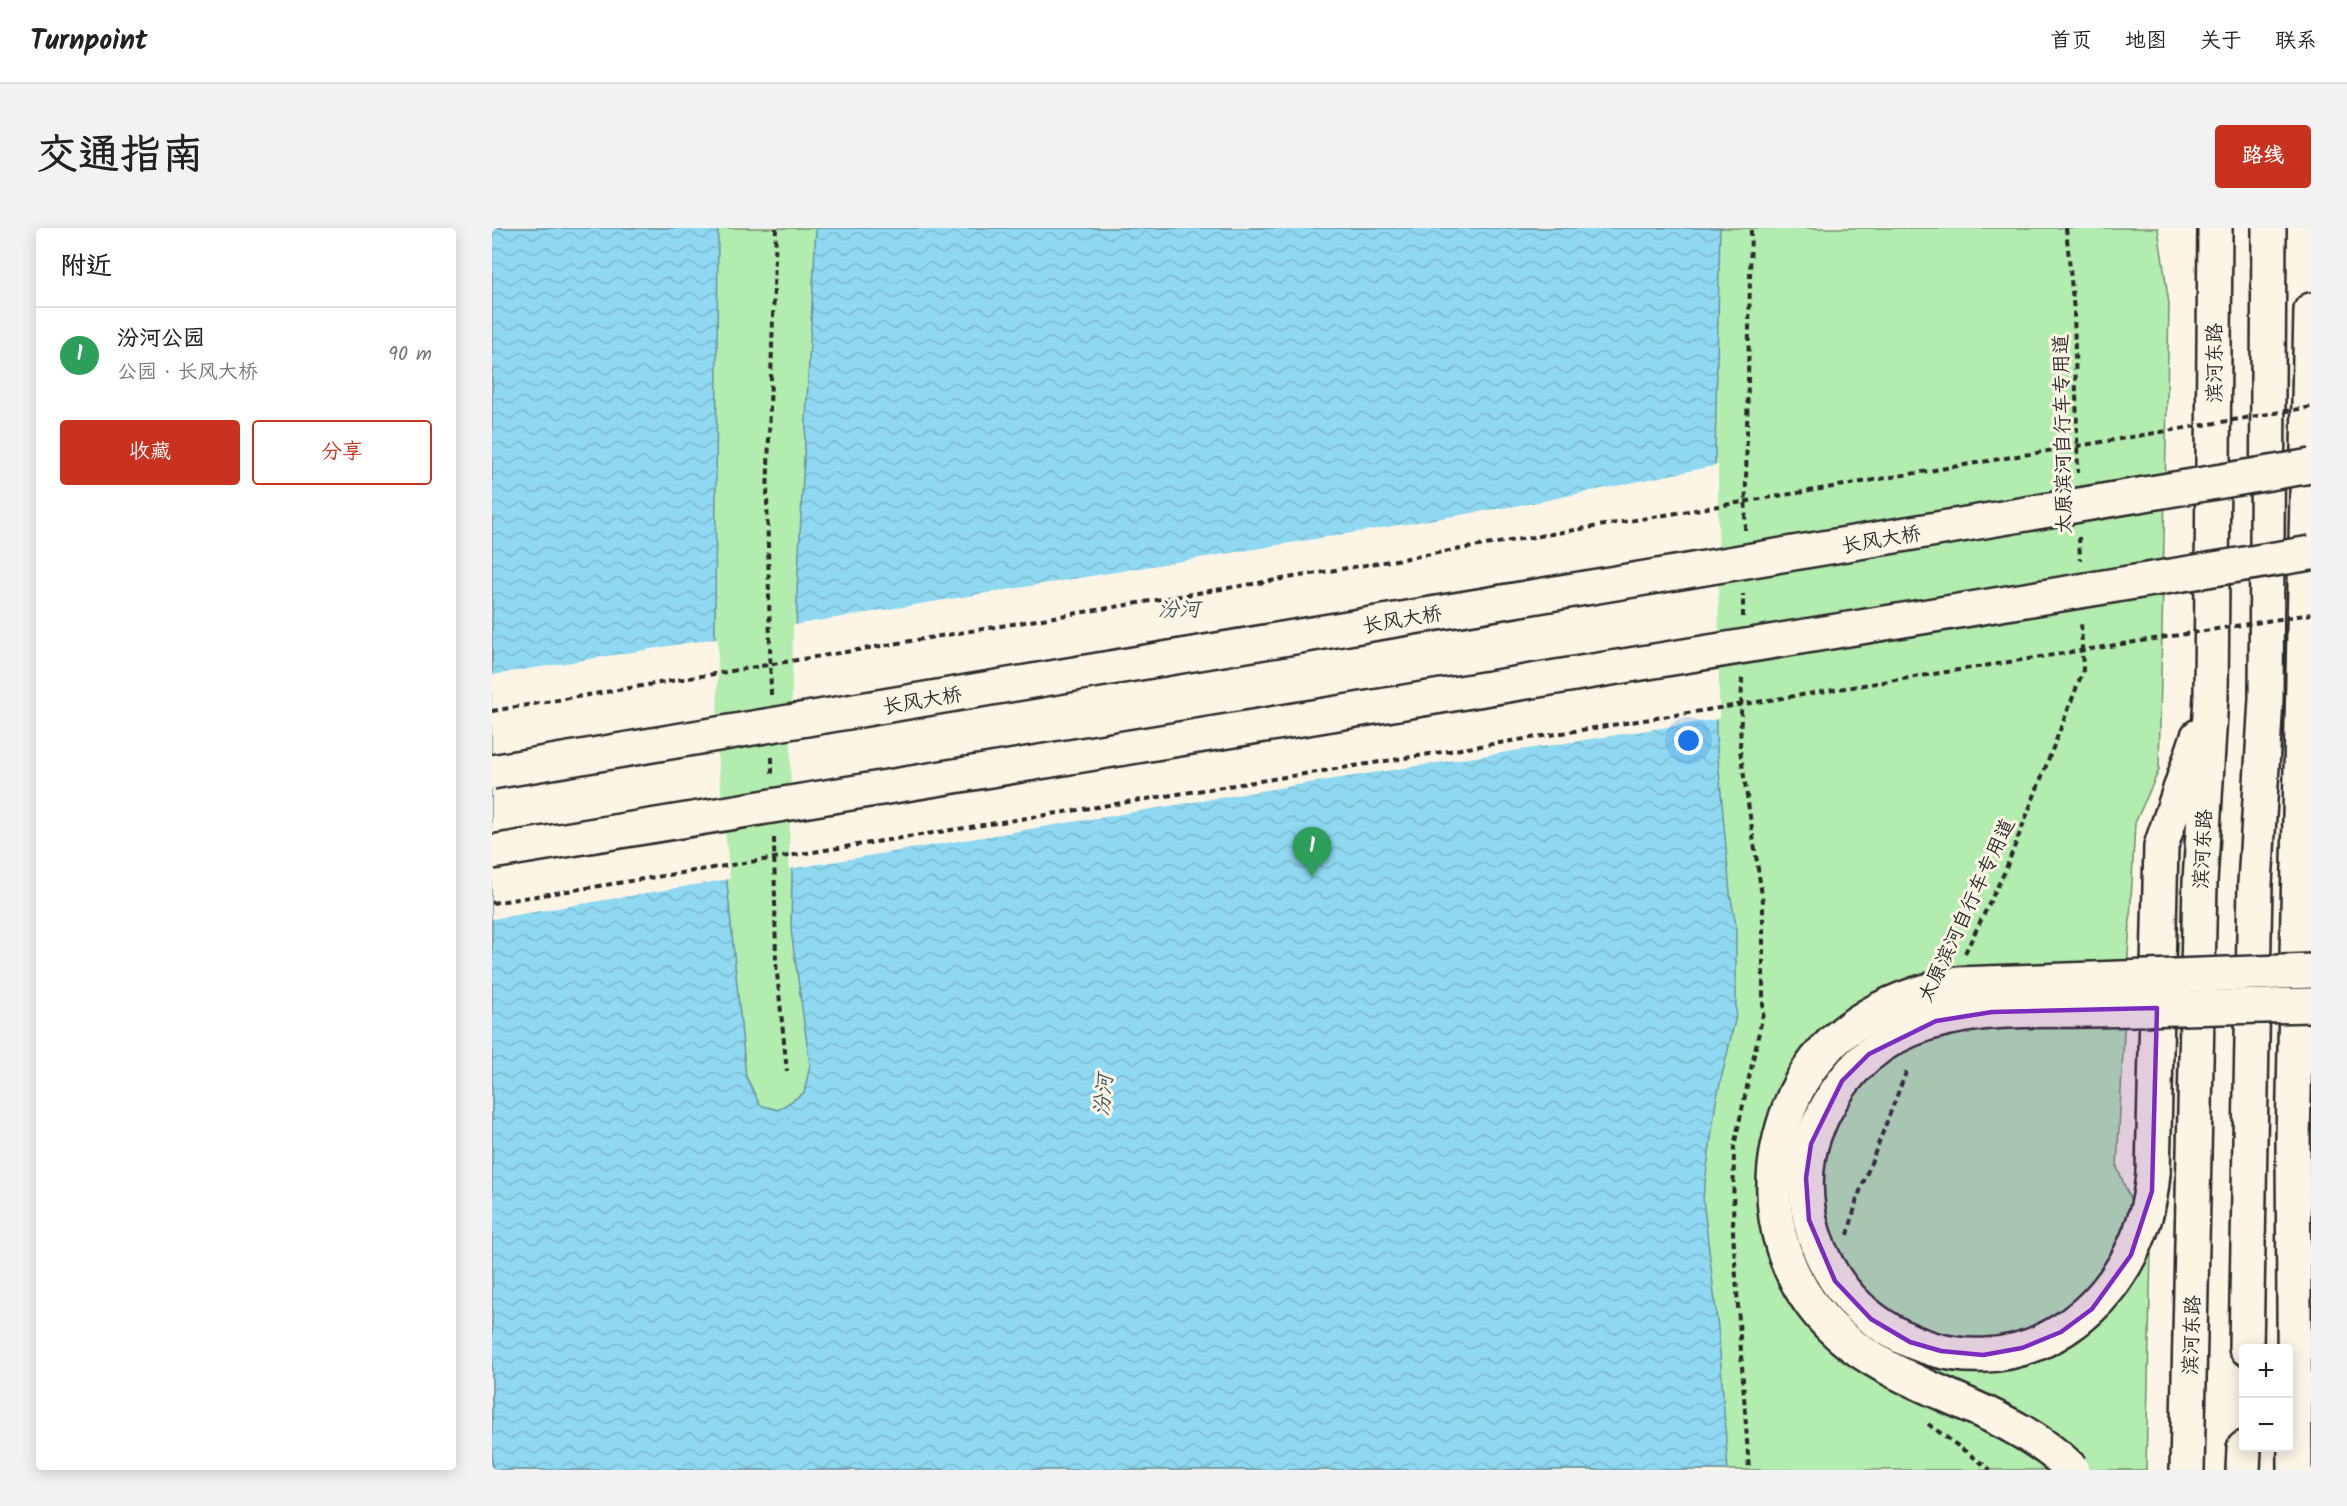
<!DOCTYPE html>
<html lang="zh">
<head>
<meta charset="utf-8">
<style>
	body { margin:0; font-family:Kalam,"LXGW WenKai TC",sans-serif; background:#f2f2f2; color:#222 }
	.controls { position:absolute; right:18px; bottom:18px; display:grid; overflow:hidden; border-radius:6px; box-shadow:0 3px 15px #0003 }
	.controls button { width:54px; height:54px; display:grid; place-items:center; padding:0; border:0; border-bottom:2px solid #e0e0e0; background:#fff; color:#222; font:30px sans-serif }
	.you { position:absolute; left:1197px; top:513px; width:21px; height:21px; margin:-15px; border:4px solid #fff; border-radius:50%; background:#1a73e8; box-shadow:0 0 0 9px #1a73e833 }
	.badge { display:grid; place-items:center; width:39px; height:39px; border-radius:50%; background:#c8321e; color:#fff; font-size:20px; font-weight:700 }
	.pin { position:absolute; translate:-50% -50px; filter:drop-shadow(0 2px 3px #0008) }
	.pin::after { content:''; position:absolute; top:32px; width:21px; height:18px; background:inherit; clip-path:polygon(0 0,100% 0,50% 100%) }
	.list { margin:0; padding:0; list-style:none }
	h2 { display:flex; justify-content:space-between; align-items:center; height:78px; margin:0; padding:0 24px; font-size:26px }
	h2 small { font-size:20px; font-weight:400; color:#767676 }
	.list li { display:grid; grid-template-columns:39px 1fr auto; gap:18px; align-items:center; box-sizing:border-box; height:96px; padding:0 24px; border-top:2px solid #e0e0e0 }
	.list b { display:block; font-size:22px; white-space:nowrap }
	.list p { margin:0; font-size:20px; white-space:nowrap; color:#767676 }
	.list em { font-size:20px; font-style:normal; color:#767676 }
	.actions { display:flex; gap:12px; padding:18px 24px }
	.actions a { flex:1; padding:14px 0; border:2px solid #c8321e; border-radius:6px; text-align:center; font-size:21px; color:#c8321e }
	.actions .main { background:#c8321e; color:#fff }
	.map { position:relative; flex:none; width:1819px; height:1242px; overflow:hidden; border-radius:6px }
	header { display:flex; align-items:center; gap:36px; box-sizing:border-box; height:84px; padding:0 30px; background:#fff; border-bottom:2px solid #e0e0e0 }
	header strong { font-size:28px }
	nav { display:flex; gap:33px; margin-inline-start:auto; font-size:21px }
	.intro { display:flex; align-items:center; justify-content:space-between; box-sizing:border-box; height:144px; padding:0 36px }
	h1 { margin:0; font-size:42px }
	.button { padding:15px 27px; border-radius:6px; background:#c8321e; color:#fff; font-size:21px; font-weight:700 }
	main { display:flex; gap:36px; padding:0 36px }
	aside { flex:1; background:#fff; border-radius:6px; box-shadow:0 3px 15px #0003 }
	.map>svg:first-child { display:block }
</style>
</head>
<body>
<header>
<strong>Turnpoint</strong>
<nav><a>首页</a><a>地图</a><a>关于</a><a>联系</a></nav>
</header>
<div class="intro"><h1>交通指南</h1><a class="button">路线</a></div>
<main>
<aside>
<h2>附近<small></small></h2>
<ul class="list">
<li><span class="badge" style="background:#2e9e5b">1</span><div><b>汾河公园</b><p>公园 · 长风大桥</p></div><em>90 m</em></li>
</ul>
<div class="actions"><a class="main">收藏</a><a>分享</a></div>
</aside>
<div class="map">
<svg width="1819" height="1242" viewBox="0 0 1819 1242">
	<defs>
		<pattern id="water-waves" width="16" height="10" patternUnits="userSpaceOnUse" patternTransform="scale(1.5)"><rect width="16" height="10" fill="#8fd8f1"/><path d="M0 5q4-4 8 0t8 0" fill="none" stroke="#7cbacf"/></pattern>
	</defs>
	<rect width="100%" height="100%" fill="#fcf5e5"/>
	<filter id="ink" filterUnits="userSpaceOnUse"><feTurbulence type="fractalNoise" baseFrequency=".0167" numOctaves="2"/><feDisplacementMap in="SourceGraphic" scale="12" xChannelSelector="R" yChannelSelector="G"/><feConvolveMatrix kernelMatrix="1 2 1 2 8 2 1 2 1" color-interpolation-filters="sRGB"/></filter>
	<g filter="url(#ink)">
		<!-- park -->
		<polygon fill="#b3ecaf" stroke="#6f8c6d" stroke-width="1.5" points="0,0 1666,0 1677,76 1667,542 1643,595 1625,939 1659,1022 1654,1242 0,1242"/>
		<!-- water -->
		<polygon fill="url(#water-waves)" stroke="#6793a2" stroke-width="1.5" points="0,0 226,0 222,523 254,848 268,877 286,882 312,865 318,837 299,702 305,364 324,0 1228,0 1223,226 1224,508 1238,665 1244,697 1244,788 1224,873 1211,970 1227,1109 1236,1242 0,1242"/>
		<!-- pier -->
		<g fill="#fcf5e5">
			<polygon points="1226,237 1227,491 829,553 297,641 301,397 1041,275"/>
			<polygon points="226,410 225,523 238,651 0,691 0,447"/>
		</g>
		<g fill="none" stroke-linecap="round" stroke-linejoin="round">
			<!-- trunk casing -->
			<g stroke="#2b2b2b" stroke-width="38">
				<g id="trunk">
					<polyline points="1661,945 1669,618 1706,508"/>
					<polyline points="1754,1120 1763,656 1774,471 1777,0"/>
					<polyline points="1695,1242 1708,654 1719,469 1723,0"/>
					<polyline points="1751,1242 1752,1220"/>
					<polyline points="1803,1242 1801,913 1819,82"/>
				</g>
			</g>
			<!-- path -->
			<g stroke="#2b2b2b" stroke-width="4" stroke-dasharray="6 4.5" stroke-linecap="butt">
				<polyline points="1574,0 1582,83 1586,245"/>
				<polyline points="1253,302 1259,0"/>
				<polyline points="1587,309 1588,332"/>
				<polyline points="1251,389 1251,366"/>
				<polyline points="1250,450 1248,522 1271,674 1271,786 1242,918 1241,1004 1257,1242"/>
				<polyline points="279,467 275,269 284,0"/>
				<polyline points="280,529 280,548"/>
				<polyline points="282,610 284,735 295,843"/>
				<polyline points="1473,725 1513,643 1591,443 1589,393"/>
				<polyline points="1356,1007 1365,971 1416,839"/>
				<polyline points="1436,1196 1499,1242"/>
			</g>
			<!-- trunk -->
			<use href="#trunk" stroke="#fcf5e5" stroke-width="33"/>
			<!-- trunk-bridge casing -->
			<g stroke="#2b2b2b" stroke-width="38" stroke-linecap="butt">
				<g id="trunk-bridge">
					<polyline points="0,544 1819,238"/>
					<polyline points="0,624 1819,325"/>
					<path d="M1661 945C1651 1077 1523 1175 1399 1103 1361 1081 1336 1049 1322 1007 1312 975 1311 937 1323 905 1341 859 1372 821 1418 802 1476 778 1539 783 1600 782 1673 780 1746 779 1819 777"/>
					<path d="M1581 1242C1489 1152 1337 1164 1291 1020 1276 972 1280 925 1298 878 1325 806 1394 768 1466 756L1819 743"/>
				</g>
			</g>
			<!-- path-bridge -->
			<g stroke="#2b2b2b" stroke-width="4" stroke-dasharray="6 4.5" stroke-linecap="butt">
				<polyline points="0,483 1819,179"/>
				<polyline points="0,675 1819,386"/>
			</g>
			<!-- trunk-bridge -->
			<use href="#trunk-bridge" stroke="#fcf5e5" stroke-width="33"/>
		</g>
	</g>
	<!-- marked area -->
	<path fill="#7b2cbf" fill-opacity="0.2" stroke="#7b2cbf" stroke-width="4.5" stroke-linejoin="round" d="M1665 780 1660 963 1639 1027 1600 1081 1569 1104 1530 1120 1491 1127 1449 1123 1418 1114 1379 1091 1343 1053 1317 992 1314 950 1319 916 1350 853 1377 826 1444 793 1500 784Z"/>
	<g text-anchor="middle" stroke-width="6" stroke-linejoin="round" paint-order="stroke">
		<!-- street labels -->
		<g font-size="20" fill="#2b2b2b" stroke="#fcf5e5">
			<text transform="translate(1722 135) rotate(-90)" y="7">滨河东路</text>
			<text transform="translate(1570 206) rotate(-91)" y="7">太原滨河自行车专用道</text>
			<text transform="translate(1389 311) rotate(-10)" y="7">长风大桥</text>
			<text transform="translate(910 391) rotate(-10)" y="7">长风大桥</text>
			<text transform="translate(430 472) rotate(-10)" y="7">长风大桥</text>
			<text transform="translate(1710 621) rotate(-87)" y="7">滨河东路</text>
			<text transform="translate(1474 682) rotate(-65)" y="7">太原滨河自行车专用道</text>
			<text transform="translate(1699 1107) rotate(-88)" y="7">滨河东路</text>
		</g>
		<!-- water labels -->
		<g font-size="21" font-style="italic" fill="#44565c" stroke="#fcf5e5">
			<text x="687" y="388">汾河</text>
			<text transform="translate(611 867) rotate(-84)" y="7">汾河</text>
		</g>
	</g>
</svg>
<div class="controls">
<button>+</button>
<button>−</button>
</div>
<div class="you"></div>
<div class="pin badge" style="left:820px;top:649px;background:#2e9e5b">1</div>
</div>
</main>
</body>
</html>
